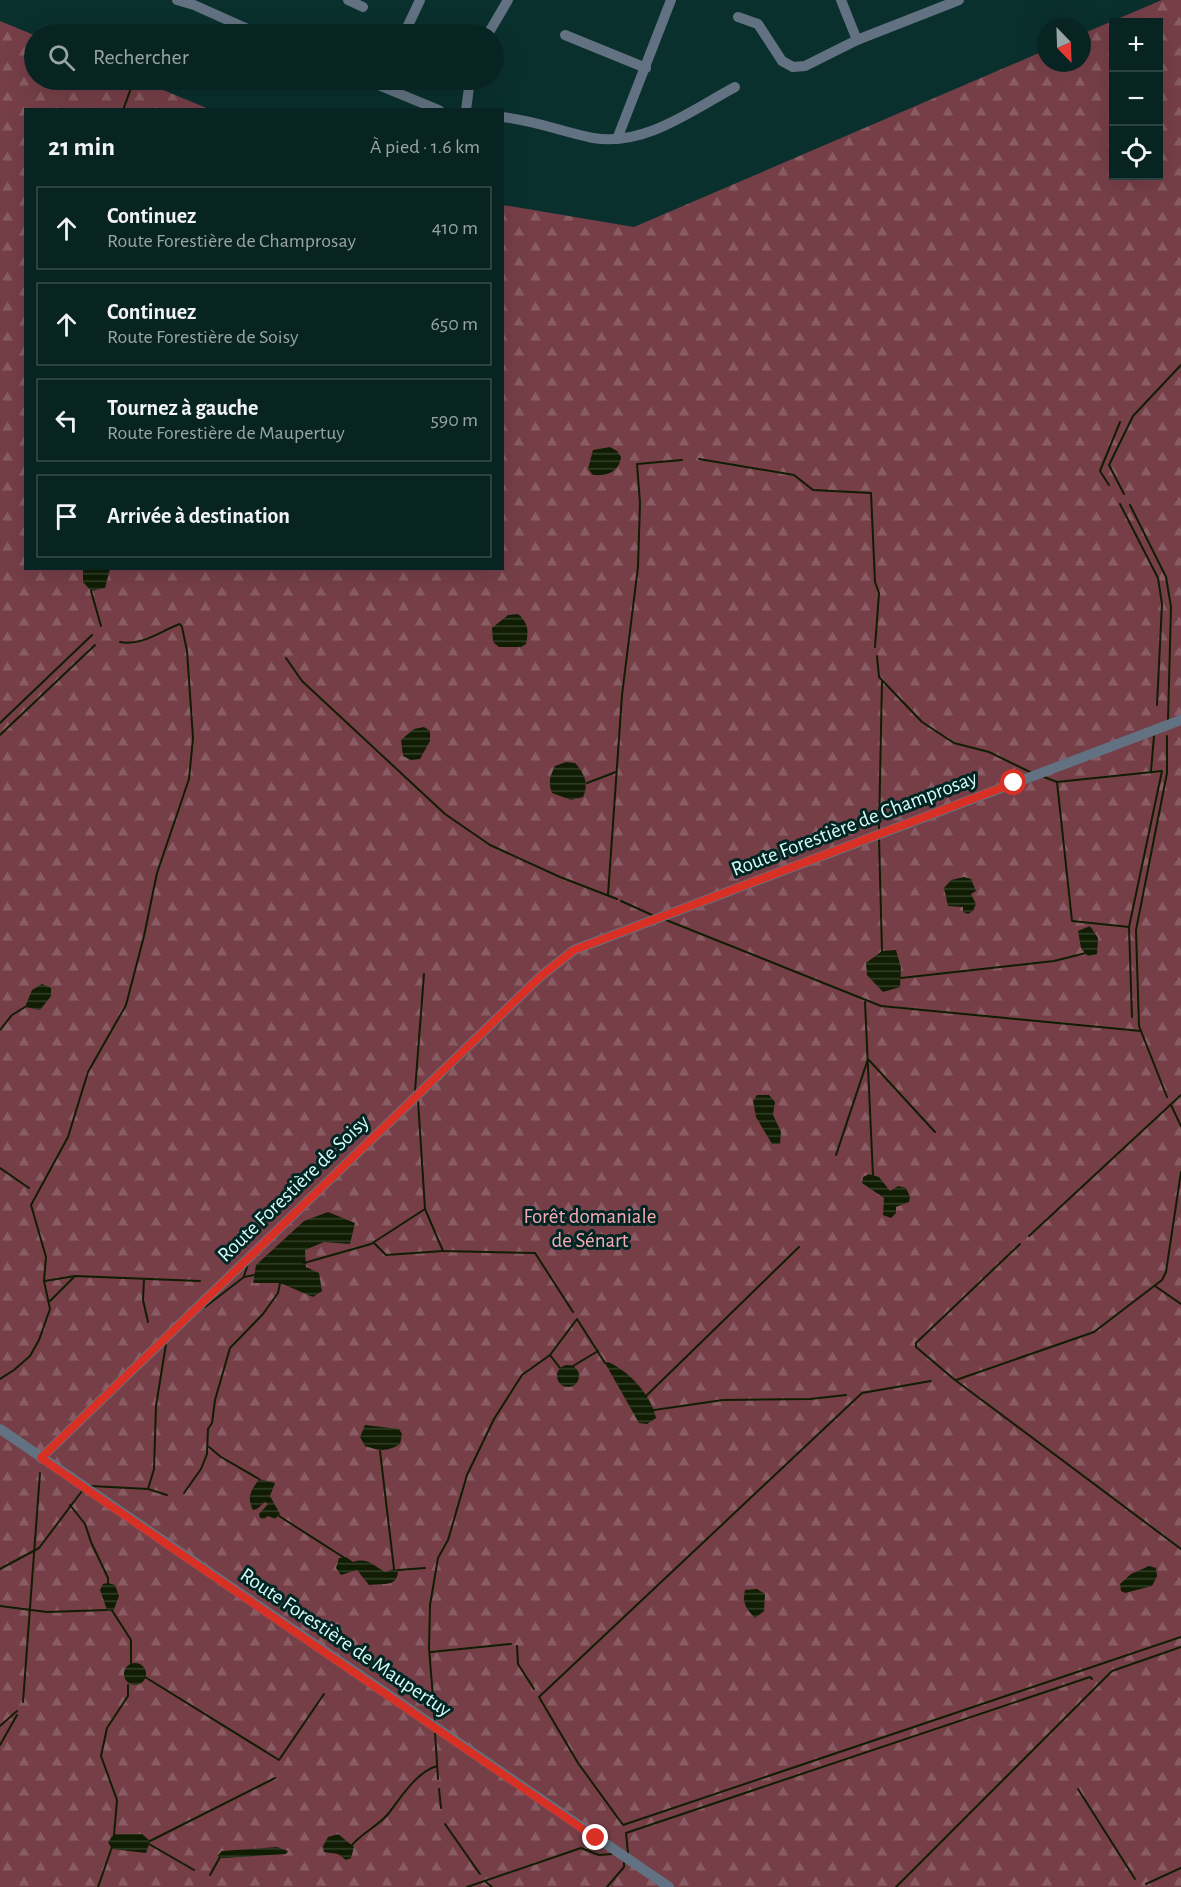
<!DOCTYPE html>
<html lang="fr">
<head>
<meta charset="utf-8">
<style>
	body { margin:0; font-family:"Alegreya Sans",sans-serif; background:#112c2a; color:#f1f3f6 }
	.controls { position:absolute; right:18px; top:18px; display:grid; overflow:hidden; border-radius:0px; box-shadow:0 6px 24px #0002 }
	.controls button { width:54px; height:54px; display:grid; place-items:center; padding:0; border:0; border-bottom:2px solid #294140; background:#082422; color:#f1f3f6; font:30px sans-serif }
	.compass { position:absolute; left:1037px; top:18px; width:54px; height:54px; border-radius:50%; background:#082422; box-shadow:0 6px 24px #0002; rotate:157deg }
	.stop { position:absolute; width:18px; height:18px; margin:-14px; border:4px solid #d93025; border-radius:50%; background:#fff }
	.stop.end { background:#d93025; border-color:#fff; box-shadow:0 2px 6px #0008 }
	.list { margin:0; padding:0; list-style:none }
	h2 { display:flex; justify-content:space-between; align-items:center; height:78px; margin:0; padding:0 24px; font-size:26px }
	h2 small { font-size:20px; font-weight:400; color:#98a4a5 }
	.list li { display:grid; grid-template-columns:39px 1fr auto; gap:18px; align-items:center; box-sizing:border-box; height:84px; margin:0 12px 12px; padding:0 12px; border:2px solid #294140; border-radius:0px }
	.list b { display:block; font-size:22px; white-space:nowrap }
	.list p { margin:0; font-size:20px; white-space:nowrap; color:#98a4a5 }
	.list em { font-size:20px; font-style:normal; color:#98a4a5 }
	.icon { flex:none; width:33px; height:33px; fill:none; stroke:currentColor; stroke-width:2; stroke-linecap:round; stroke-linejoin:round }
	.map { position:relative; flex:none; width:1181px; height:1887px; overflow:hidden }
	.search { position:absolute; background:#082422; box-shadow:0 6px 24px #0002; left:24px; top:24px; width:480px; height:66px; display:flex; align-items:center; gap:15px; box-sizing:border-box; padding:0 21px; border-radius:33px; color:#98a4a5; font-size:22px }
	.panel { position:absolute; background:#082422; box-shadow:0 6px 24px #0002; left:24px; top:108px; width:480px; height:462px; border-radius:0px }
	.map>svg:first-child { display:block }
</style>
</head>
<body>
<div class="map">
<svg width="1181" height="1887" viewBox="0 0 1181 1887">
	<defs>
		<pattern id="forest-firs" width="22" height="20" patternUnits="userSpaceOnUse" patternTransform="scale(1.5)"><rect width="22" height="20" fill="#763f48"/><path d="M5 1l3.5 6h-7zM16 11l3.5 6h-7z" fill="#895c63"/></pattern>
		<pattern id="water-rules" width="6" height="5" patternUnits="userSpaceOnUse" patternTransform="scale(1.5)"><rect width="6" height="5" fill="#101d02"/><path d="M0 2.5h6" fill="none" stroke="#323f28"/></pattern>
	</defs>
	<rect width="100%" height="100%" fill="#0a302e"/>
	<!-- forest -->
	<path fill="url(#forest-firs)" fill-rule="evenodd" d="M1162 0H1181V1887H0V21L34 35V80H139L209 109 26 110V568H502L503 205 634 227 1046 50V63H1082V34ZM1114 22H1158V176H1114Z"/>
	<!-- water -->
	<g fill="url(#water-rules)">
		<path d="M610 447 617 451 621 457C619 472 607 476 593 475L588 469 593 450Z"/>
		<polygon points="83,569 110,569 105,588 91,591 83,582"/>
		<path d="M518 614C528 623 529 630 526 644L521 647H499L493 642 492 628 508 615Z"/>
		<polygon points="424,727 430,731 430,741 420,759 411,760 403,756 401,740 414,729"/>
		<path d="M566 762 575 763C585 774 589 784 583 797L571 800 552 793C548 782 550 776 555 766Z"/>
		<polygon points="964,877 971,879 976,891 971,894 976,904 973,911 968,914 963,912 963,907 948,906 944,888 951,880"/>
		<polygon points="1090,926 1098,938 1097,954 1088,956 1081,948 1078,931"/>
		<polygon points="896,950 901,968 900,987 883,992 867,975 866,963 882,951"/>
		<polygon points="42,984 51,988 51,996 40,1010 25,1007 32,990"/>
		<polygon points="757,1095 769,1095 775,1102 773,1115 781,1132 780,1144 772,1144 756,1117 753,1101"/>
		<polygon points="869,1174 879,1177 890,1191 898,1186 906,1188 910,1197 909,1202 896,1207 896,1213 891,1218 883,1215 884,1198 862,1183 863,1177"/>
		<polygon points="328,1212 355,1223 350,1244 324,1242 305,1250 306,1267 319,1273 322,1291 313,1297 280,1283 253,1283 256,1265 304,1221"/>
		<path d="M608 1362C629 1371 651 1395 656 1418L647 1424 639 1423 605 1363Z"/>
		<circle cx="568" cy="1376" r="11"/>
		<path d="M365 1425 399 1429 402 1434 400 1444C387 1452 379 1451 365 1446L360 1437Z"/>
		<path d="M259 1479 275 1483 270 1496 280 1514 275 1519 268 1516 264 1519 260 1518 259 1514 268 1504 265 1502 257 1509 253 1510C246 1496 252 1490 259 1479Z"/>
		<path d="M346 1557 353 1562C368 1557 374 1566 385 1572L394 1569 398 1570C398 1588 382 1583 369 1585L357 1570 341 1575 336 1568 339 1558Z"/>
		<polygon points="1149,1566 1156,1568 1157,1576 1152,1586 1125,1593 1121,1591 1120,1584 1131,1574"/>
		<polygon points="108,1583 115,1585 119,1596 113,1612 107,1610 100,1590 103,1584"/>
		<path d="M757 1589 765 1594 764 1611 755 1618C746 1609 742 1603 745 1590Z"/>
		<circle cx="135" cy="1674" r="11"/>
		<polygon points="114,1834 142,1834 150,1841 146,1853 112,1849 108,1842"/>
		<polygon points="338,1834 354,1847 351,1858 346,1860 338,1854 324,1852 323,1846 328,1837"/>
		<polygon points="277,1847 288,1851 286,1854 223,1858 217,1856 222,1851"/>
	</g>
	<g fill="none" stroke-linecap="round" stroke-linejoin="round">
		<!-- stream -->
		<g stroke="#101d02" stroke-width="2">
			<polyline points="123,110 134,80"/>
			<polyline points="699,459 794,475 813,490 871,493 875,582 879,593 875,647"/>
			<polyline points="1109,485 1100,471 1120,422"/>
			<polyline points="1124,494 1109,465 1133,416 1181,365"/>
			<polyline points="1120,504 1158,578 1162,604 1157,705"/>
			<polyline points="1130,505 1166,577 1171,607 1168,720"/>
			<polyline points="91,591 101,626"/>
			<polyline points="877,656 879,677 922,722 954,743 989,752 1030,772"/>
			<polyline points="286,658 302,681 445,814 490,845 560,877 617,899"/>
			<polyline points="0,723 92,635"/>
			<polyline points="0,735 95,645"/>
			<polyline points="1151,771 1154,736"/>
			<polyline points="1044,777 1057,782 1162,771 1129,927 1132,1017"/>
			<polyline points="1057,782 1072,921 1129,927"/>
			<polyline points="587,783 616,772"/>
			<polyline points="879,829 882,681"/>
			<polyline points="879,838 882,951"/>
			<polyline points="608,895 622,695 638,567 640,503 637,464 682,460"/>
			<polyline points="621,901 652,915"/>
			<polyline points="666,920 881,1006 1141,1031"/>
			<polyline points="901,978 1054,961 1086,953"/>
			<polyline points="865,1002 873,1176"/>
			<polyline points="0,1030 12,1015 25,1007"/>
			<polyline points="415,1091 424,974"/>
			<polyline points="1167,1097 1139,1026 1136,930 1167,773 1167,736"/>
			<polyline points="418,1100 425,1209 443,1251 535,1253 573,1312"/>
			<polyline points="1171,1105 1181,1126"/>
			<polyline points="836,1155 868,1059 935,1132"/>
			<polyline points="0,1168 29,1188"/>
			<polyline points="1029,1236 1181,1095"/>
			<polyline points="374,1243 386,1255 443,1251"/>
			<polyline points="1020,1244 916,1343 916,1347 955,1380 1181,1549"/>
			<polyline points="304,1263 371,1244 425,1209"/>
			<polyline points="244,1276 248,1264"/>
			<polyline points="144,1279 143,1300 148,1322"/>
			<polyline points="45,1281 75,1276 200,1281"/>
			<polyline points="1155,1286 1181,1304"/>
			<polyline points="50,1301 75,1276"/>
			<polyline points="205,1307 244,1277 254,1275"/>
			<polyline points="550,1355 560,1368"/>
			<polyline points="573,1366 598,1351"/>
			<path d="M0 1379 14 1370 30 1356 39 1340 50 1309 44 1281 46 1257 31 1205 68 1137 88 1072 126 1005 144 936 157 873 189 779 193 738 187 651 182 627 180 624C160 631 143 646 120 642"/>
			<polyline points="956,1380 1094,1332 1162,1280 1166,1272 1181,1172"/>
			<polyline points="931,1381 862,1393 539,1697 578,1763 623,1825 1181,1637"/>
			<polyline points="646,1396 799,1247"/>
			<polyline points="654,1410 723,1400 810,1399 846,1395"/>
			<polyline points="209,1447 221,1457 259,1479"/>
			<polyline points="380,1451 394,1569"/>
			<polyline points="91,1486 148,1489 154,1469 156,1406 166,1344"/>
			<polyline points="148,1489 167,1495"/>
			<polyline points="184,1493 201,1469 207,1454 208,1429 212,1423 215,1400 230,1348 263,1314 278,1293 280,1283"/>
			<polyline points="70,1505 85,1524 91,1542 108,1578 108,1583"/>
			<polyline points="279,1516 343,1557"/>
			<polyline points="0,1569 39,1548 82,1491"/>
			<polyline points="398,1570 425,1568"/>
			<polyline points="0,1606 47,1612 107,1610"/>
			<polyline points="113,1612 131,1640 131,1663"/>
			<polyline points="517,1646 518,1664 534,1689"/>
			<polyline points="431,1652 511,1644"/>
			<polyline points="145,1677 279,1760 324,1694"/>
			<polyline points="23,1702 40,1473"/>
			<polyline points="435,1723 429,1648 430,1605 438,1558 448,1540 467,1475 494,1419 522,1375 550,1355 577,1319 605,1363"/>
			<polyline points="0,1726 17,1711"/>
			<polyline points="435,1732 438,1779"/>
			<polyline points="0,1745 17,1715"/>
			<polyline points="439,1789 441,1808"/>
			<polyline points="1078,1789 1135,1879"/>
			<polyline points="445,1824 480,1874"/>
			<polyline points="114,1835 117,1800 101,1756 107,1728 128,1696 128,1685"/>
			<polyline points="150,1841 275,1778"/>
			<polyline points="149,1844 194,1870"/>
			<path d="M352 1845C362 1833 378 1826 388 1814 400 1799 416 1772 437 1766"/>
			<polyline points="628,1853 626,1833 1090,1677 1092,1679"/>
			<polyline points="210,1875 220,1857"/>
			<polyline points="485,1881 492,1887"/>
			<polyline points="1146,1884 1181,1868"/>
			<polyline points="98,1887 112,1847"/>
			<polyline points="467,1887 581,1848 599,1855 612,1854"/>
			<polyline points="607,1887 624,1867 624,1862"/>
			<polyline points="896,1887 1112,1671 1181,1647"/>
		</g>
		<!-- minor -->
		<g stroke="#627282" stroke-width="10">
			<polyline points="177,0 194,5 259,34"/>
			<polyline points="348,0 363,7"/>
			<polyline points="841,0 857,40"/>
			<polyline points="738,17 758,24 782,61 793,67 805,66 857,40 959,0"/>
			<polyline points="404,34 420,0"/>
			<polyline points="488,34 508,0"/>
			<polyline points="565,35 646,68"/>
			<polyline points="366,80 439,110"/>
			<polyline points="466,110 470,80"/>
			<path d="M502 117C534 120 562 132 593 138 644 147 692 110 735 87"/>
			<polyline points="617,139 671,0"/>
			<polyline points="0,1429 669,1887"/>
			<polyline points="41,1458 541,976 574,950 1181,720"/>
		</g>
	</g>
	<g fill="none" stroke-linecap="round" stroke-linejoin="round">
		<!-- route -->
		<polyline stroke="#d93025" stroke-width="8" points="596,1838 41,1458 541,976 574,950 1014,783"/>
	</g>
	<g text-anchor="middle" stroke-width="6" stroke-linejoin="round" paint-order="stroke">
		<!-- street labels -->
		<g font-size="21" fill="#d9fbf8" stroke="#002624">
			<text transform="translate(854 823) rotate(-21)" y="7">Route Forestière de Champrosay</text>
			<text transform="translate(293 1188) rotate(-44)" y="7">Route Forestière de Soisy</text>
			<text transform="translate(346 1642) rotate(34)" y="7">Route Forestière de Maupertuy</text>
		</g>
		<!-- park labels -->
		<g font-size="21" fill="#f8a9b4" stroke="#002624">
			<text x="590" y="1223">Forêt domaniale<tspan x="590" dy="24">de Sénart</tspan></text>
		</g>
	</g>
</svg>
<div class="controls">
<button>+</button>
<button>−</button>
<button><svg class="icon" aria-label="locate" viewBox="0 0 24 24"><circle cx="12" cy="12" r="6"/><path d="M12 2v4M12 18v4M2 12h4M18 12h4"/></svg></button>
</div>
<svg class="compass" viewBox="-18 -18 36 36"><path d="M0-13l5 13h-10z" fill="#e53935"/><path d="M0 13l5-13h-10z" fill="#98a4a5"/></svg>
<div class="stop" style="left:1014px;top:783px"></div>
<div class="stop end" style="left:596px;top:1838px"></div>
<div class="search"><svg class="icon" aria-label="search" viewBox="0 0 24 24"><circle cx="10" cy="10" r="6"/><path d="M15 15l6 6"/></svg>Rechercher</div>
<section class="panel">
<h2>21 min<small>À pied · 1.6 km</small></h2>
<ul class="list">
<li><svg class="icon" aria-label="ahead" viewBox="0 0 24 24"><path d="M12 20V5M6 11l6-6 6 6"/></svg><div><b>Continuez</b><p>Route Forestière de Champrosay</p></div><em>410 m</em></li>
<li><svg class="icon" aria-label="ahead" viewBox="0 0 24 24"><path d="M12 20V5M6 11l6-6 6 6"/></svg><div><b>Continuez</b><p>Route Forestière de Soisy</p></div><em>650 m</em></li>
<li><svg class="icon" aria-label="left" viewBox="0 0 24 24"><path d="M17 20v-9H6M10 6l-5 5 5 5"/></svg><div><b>Tournez à gauche</b><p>Route Forestière de Maupertuy</p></div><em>590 m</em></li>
<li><svg class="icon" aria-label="arrive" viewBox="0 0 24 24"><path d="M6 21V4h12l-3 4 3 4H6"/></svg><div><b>Arrivée à destination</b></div></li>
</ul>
</section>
</div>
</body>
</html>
